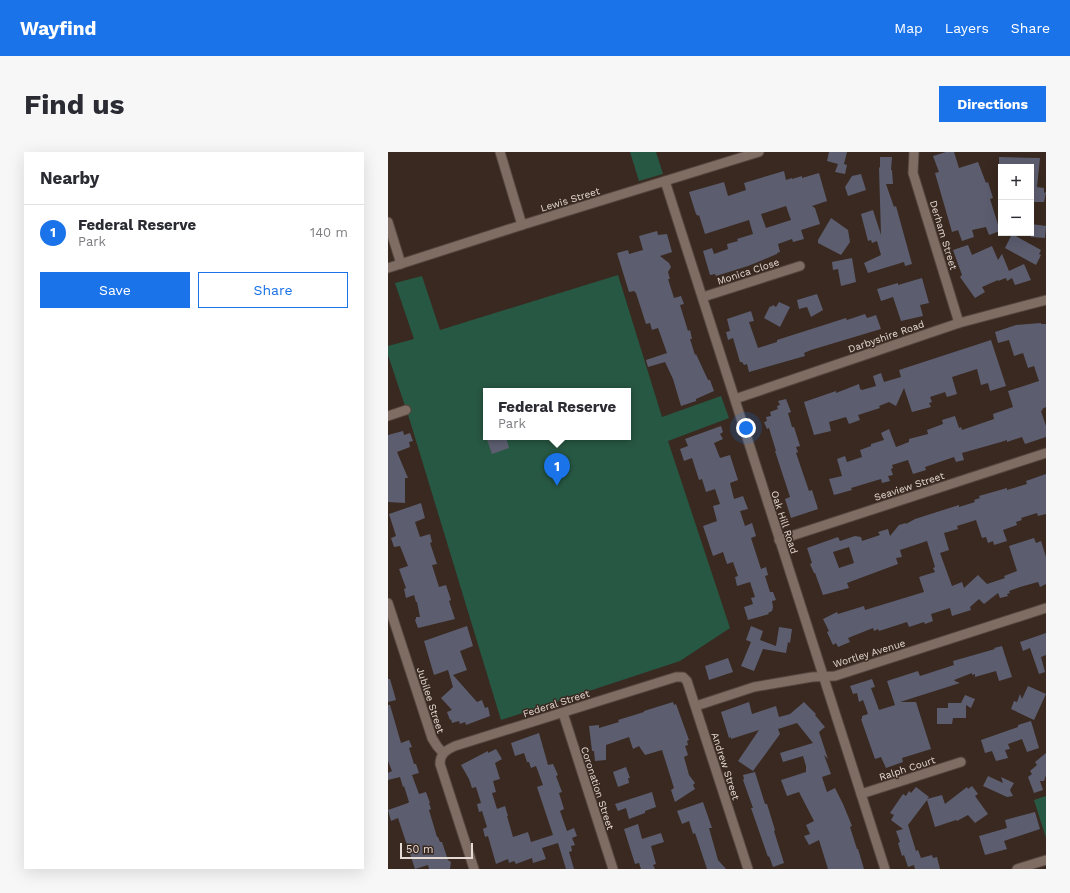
<!DOCTYPE html>
<html lang="en">
<head>
<meta charset="utf-8">
<style>
	body { margin:0; font-family:"Work Sans",sans-serif; background:#f7f7f7; color:#2b2b33 }
	.controls { position:absolute; right:12px; top:12px; display:grid; overflow:hidden; border-radius:0px; box-shadow:0 4px 16px #0002 }
	.controls button { width:36px; height:36px; display:grid; place-items:center; padding:0; border:0; border-bottom:1px solid #e1e1e2; background:#fff; color:#2b2b33; font:20px sans-serif }
	.scale { position:absolute; left:12px; bottom:10px; width:73px; box-sizing:border-box; padding-left:4px; border:2px solid #e5dad4; border-top:0; font-size:11px; line-height:14px; white-space:nowrap; color:#e5dad4; -webkit-text-stroke:3px #392920; paint-order:stroke }
	.you { position:absolute; left:358px; top:276px; width:14px; height:14px; margin:-10px; border:3px solid #fff; border-radius:50%; background:#1a73e8; box-shadow:0 0 0 6px #1a73e833 }
	.badge { display:grid; place-items:center; width:26px; height:26px; border-radius:50%; background:#1a73e8; color:#fff; font-size:13px; font-weight:700 }
	.pin { position:absolute; translate:-50% -33px; filter:drop-shadow(0 1px 2px #0008) }
	.pin::after { content:''; position:absolute; top:21px; width:14px; height:12px; background:inherit; clip-path:polygon(0 0,100% 0,50% 100%) }
	.popup { position:absolute; left:95px; top:236px; width:148px; height:52px; box-sizing:border-box; display:grid; place-content:center; border-radius:0px; background:#fff; filter:drop-shadow(0 1px 3px #0005); font-size:13px; white-space:nowrap; color:#7c7c81 }
	.popup b { font-size:15px; color:#2b2b33 }
	.popup::after { content:''; position:absolute; left:50%; top:100%; margin-left:-8px; border:8px solid transparent; border-top-color:#fff }
	.list { margin:0; padding:0; list-style:none }
	h2 { display:flex; justify-content:space-between; align-items:center; height:52px; margin:0; padding:0 16px; font-size:17px }
	h2 small { font-size:13px; font-weight:400; color:#7c7c81 }
	.list li { display:grid; grid-template-columns:26px 1fr auto; gap:12px; align-items:center; box-sizing:border-box; height:56px; padding:0 16px; border-top:1px solid #e1e1e2 }
	.list b { display:block; font-size:15px; white-space:nowrap }
	.list p { margin:0; font-size:13px; white-space:nowrap; color:#7c7c81 }
	.list em { font-size:13px; font-style:normal; color:#7c7c81 }
	.actions { display:flex; gap:8px; padding:12px 16px }
	.actions a { flex:1; padding:9px 0; border:1px solid #1a73e8; border-radius:0px; text-align:center; font-size:14px; color:#1a73e8 }
	.actions .main { background:#1a73e8; color:#fff }
	.map { position:relative; flex:none; width:658px; height:717px; overflow:hidden; border-radius:0px }
	header { display:flex; align-items:center; gap:24px; box-sizing:border-box; height:56px; padding:0 20px; background:#1a73e8; color:#fff }
	header strong { font-size:19px }
	nav { display:flex; gap:22px; margin-inline-start:auto; font-size:14px }
	.intro { display:flex; align-items:center; justify-content:space-between; box-sizing:border-box; height:96px; padding:0 24px }
	h1 { margin:0; font-size:28px }
	.button { padding:10px 18px; border-radius:0px; background:#1a73e8; color:#fff; font-size:14px; font-weight:700 }
	main { display:flex; gap:24px; padding:0 24px }
	aside { flex:1; background:#fff; border-radius:0px; box-shadow:0 4px 16px #0002 }
	.map>svg:first-child { display:block }
</style>
</head>
<body>
<header>
<strong>Wayfind</strong>
<nav><a>Map</a><a>Layers</a><a>Share</a></nav>
</header>
<div class="intro"><h1>Find us</h1><a class="button">Directions</a></div>
<main>
<aside>
<h2>Nearby<small></small></h2>
<ul class="list">
<li><span class="badge">1</span><div><b>Federal Reserve</b><p>Park</p></div><em>140 m</em></li>
</ul>
<div class="actions"><a class="main">Save</a><a>Share</a></div>
</aside>
<div class="map">
<svg width="658" height="717" viewBox="0 0 658 717">
	<rect width="100%" height="100%" fill="#392920"/>
	<!-- green -->
	<g fill="#275843" fill-rule="evenodd">
		<polygon points="242,0 268,0 275,22 251,29"/>
		<path d="M230 123 274 265 333 244 341 266 280 289 342 476 292 509 113 568 22 269 0 203V194L26 187 7 131 34 124 52 178ZM98 239H240V285H98Z"/>
		<polygon points="658,644 658,686 646,648"/>
	</g>
	<!-- building -->
	<g fill="#5c5e70" fill-rule="evenodd">
		<polygon points="441,0 459,0 456,12 459,13 457,22 447,20 450,12 439,9"/>
		<polygon points="558,0 566,0 571,16 590,10 598,31 600,30 605,46 602,47 612,79 601,83 598,75 584,78 586,85 574,89 570,78 564,80 547,21 551,20 545,4"/>
		<polygon points="492,5 504,5 503,18 504,18 505,32 498,32 506,55 508,54 524,112 517,114 516,110 480,121 476,111 493,103 489,89 484,91 483,88 480,89 473,62 485,58 493,83 491,16 492,15"/>
		<polygon points="611,5 652,6 649,35 656,36 656,41 658,40 656,50 643,50 643,15 611,15"/>
		<path d="M396 19 398 28 404 26V27L414 24V26L431 21 439 49 424 54 427 56 432 72 413 78 416 87 405 90 404 87 390 92 392 100 389 101V102L360 114 328 124 327 122 322 123 315 99 324 96 326 102 340 97 339 92 350 89 349 87 365 82 361 68 317 82 311 63 310 64 308 62 301 40 336 30 340 44 358 38 356 31ZM398 54 403 68 378 76 373 62Z"/>
		<polygon points="473,22 478,38 460,44 457,35 464,24"/>
		<polygon points="443,66 460,78 462,90 453,103 430,91 430,88"/>
		<polygon points="643,72 658,74 657,86 643,85"/>
		<polygon points="269,79 270,83 279,82 284,100 272,104 281,111 283,115 280,120 282,127 280,127 286,146 293,144 296,152 292,153 300,179 302,178 304,187 302,187 307,203 308,202 320,228 322,228 326,239 308,247 308,249 293,254 285,227 277,210 260,215 258,208 279,201 270,176 264,178 262,171 258,172 248,141 246,139 241,140 229,101 240,98 241,102 255,98 251,84"/>
		<polygon points="624,82 653,98 651,102 653,103 648,113 617,96"/>
		<polygon points="580,93 584,103 604,94 610,108 614,102 621,119 636,112 643,128 627,133 624,126 619,129 618,126 610,129 610,128 594,135 597,140 587,146 572,125 574,123 565,98"/>
		<polygon points="464,106 468,130 453,134 450,117 445,118 444,110"/>
		<polygon points="534,126 541,151 532,153 535,164 513,169 505,145 493,149 489,137 510,131 510,133"/>
		<polygon points="429,142 435,158 423,165 419,155 411,157 409,148"/>
		<polygon points="391,150 402,155 392,175 376,166 382,154 383,155 385,153 388,155"/>
		<polygon points="363,159 366,169 361,170 370,196 389,190 389,188 458,166 459,168 477,162 479,166 488,163 493,177 423,198 416,201 417,204 361,220 359,212 356,213 354,210 352,210 345,186 340,188 338,180 342,179 339,167"/>
		<polygon points="653,171 653,172 658,172 658,255 654,257 655,258 653,259 658,274 658,285 637,292 634,285 619,290 619,288 613,290 574,301 576,308 568,310 566,305 537,315 538,318 525,322 520,308 504,313 505,316 503,317 505,323 500,324 502,329 494,331 493,327 463,336 464,338 446,343 441,327 454,324 449,307 457,304 459,310 474,305 472,298 483,294 483,292 496,288 493,281 501,277 508,295 521,290 521,287 540,282 539,278 555,272 554,268 567,264 571,276 573,275 574,278 606,267 605,262 625,255 620,239 651,229 646,214 640,216 635,201 626,204 621,188 610,191 607,180 628,173"/>
		<polygon points="603,188 618,234 602,239 600,231 593,233 589,217 564,225 569,242 559,245 557,240 542,245 544,250 541,251 543,255 524,260 516,236 508,254 501,250 491,254 492,256 470,263 472,268 461,272 458,265 441,270 443,279 426,283 416,250 448,239 448,241 471,232 472,237 474,238 488,234 485,224 493,221 496,230 513,225 511,218"/>
		<polygon points="398,247 403,260 400,261 404,275 406,275 412,294 408,295 410,300 408,301 421,339 424,338 430,357 403,366 397,347 402,345 387,299 388,299 381,276 379,277 376,270 379,269 378,265 383,264 382,260 390,257 389,254 392,253 390,249"/>
		<polygon points="333,274 335,280 332,282 335,287 326,291 332,306 342,303 350,328 342,331 346,347 355,344 360,357 352,359 357,374 364,371 368,384 363,386 373,417 378,415 380,423 377,424 382,440 385,440 388,448 384,449 385,455 384,459 380,461 381,462 360,468 356,455 365,452 363,446 367,445 362,430 349,434 347,425 350,424 345,410 339,412 335,400 325,404 315,374 329,369 325,354 332,352 327,337 318,340 314,327 311,328 304,306 296,309 292,297 300,294 297,287"/>
		<polygon points="15,279 16,283 22,281 25,289 21,290 22,295 9,300 20,326 17,326 17,351 0,350 0,283"/>
		<polygon points="98,285 118,285 121,296 104,302"/>
		<path d="M658 322V362L650 364 649 361 633 366 634 368 628 370 629 373 615 378 619 389 606 393 605 389 600 391 598 385 594 386 588 368 569 374 570 377 556 381 561 398 552 401 564 434 574 430 576 436 590 423 599 432 617 426 616 424 629 419 621 394 646 386 648 391 653 389 658 405V432L652 435 650 430 632 435 621 439 622 441 619 442 620 444 612 446 610 441 596 452 591 447 582 455 583 458 564 464 562 456 543 462 545 469 537 472 536 470 521 475 519 470 491 479 490 477 486 479 485 476 460 486 462 490 450 495 448 491 445 493 439 480 441 479 435 467 449 460 450 462 476 454 477 458 536 440 531 425 547 420 545 416 547 415 539 389 512 398 514 405 508 406 510 412 459 431 461 436 435 443 427 421H426L422 412 424 411 419 396 450 385 452 389 467 384 473 385 474 389 492 383 490 380 500 377 502 384 511 373 518 371V372L527 367 571 353V355L587 350 586 348 592 346 591 344 619 336V338L639 332 638 329ZM461 395 466 411 451 416 445 400Z"/>
		<polygon points="33,351 37,366 27,370 32,385 42,382 44,390 42,391 49,412 44,413 51,435 58,433 63,448 61,449 67,467 30,476 27,468 28,467 28,465 32,465 29,450 28,450 26,443 18,446 16,437 18,436 11,417 20,414 12,394 6,395 3,386 8,384 1,362"/>
		<polygon points="79,474 85,494 72,499 79,518 65,523 89,550 94,548 97,556 100,555 102,564 78,573 77,570 72,572 71,569 64,571 63,567 62,568 59,560 64,558 53,546 65,535 60,518 46,523 36,489"/>
		<polygon points="363,474 375,479 372,488 388,494 391,475 404,477 402,491 400,490 398,501 375,497 366,519 353,514 363,490 358,488"/>
		<polygon points="658,481 658,503 653,505 657,520 651,522 642,496 635,499 632,490"/>
		<polygon points="614,494 624,525 611,529 608,519 587,525 587,522 584,523 584,521 566,528 567,529 572,531 512,550 528,550 543,597 514,606 515,610 498,616 493,605 487,607 473,567 474,567 474,564 480,562 475,548 471,550 469,541 465,542 462,534 484,527 487,535 483,536 491,558 507,553 499,529 530,519 532,524 566,513 565,509 607,497 606,496"/>
		<polygon points="340,506 345,520 321,528 317,514"/>
		<polygon points="0,527 2,527 8,548 0,550"/>
		<polygon points="640,534 658,542 646,568 623,557 626,549 629,550 632,542 634,547"/>
		<polygon points="577,543 587,547 583,556 578,553 578,566 565,566 564,572 549,572 549,556 560,556 560,551 573,551"/>
		<polygon points="285,550 286,553 288,552 301,588 299,589 300,593 297,594 300,603 296,605 301,623 307,631 305,633 307,637 287,650 283,638 286,636 274,598 257,603 251,594 245,597 241,585 218,593 218,608 207,609 206,599 204,599 201,574 211,573 211,576 231,570 230,568 256,560 256,559"/>
		<polygon points="361,550 364,562 388,554 391,565 402,562 416,550 428,562 427,563 437,575 431,580 440,607 436,603 443,622 434,625 439,640 447,636 455,652 464,674 462,675 469,697 470,697 476,717 440,717 431,688 421,693 416,684 422,682 418,673 426,669 411,640 399,644 393,628 418,620 418,614 415,604 395,610 392,601 425,591 409,571 390,577 392,582 365,619 350,609 371,578 343,587 343,585 341,586 333,560"/>
		<polygon points="0,553 2,553 13,591 21,588 24,595 21,596 26,612 28,612 31,621 24,623 31,642 38,640 42,651 41,651 43,657 41,658 49,685 50,685 52,690 54,690 60,708 63,710 62,717 41,717 40,713 27,717 10,666 3,669 0,658 20,651 21,650 16,634 15,635 12,625 0,628 0,621 4,619 0,609"/>
		<polygon points="643,569 651,596 639,600 634,587 620,592 622,597 617,598 620,606 608,609 604,599 597,601 593,588 630,575 630,573"/>
		<polygon points="151,581 160,613 165,612 170,623 168,624 174,640 171,641 176,657 172,659 179,679 186,676 189,684 184,686 187,693 183,694 184,699 181,700 186,717 178,717 170,691 154,696 158,707 145,711 144,706 128,712 126,709 121,711 120,707 108,712 100,684 97,685 95,677 99,675 94,659 91,660 89,652 93,651 88,635 84,636 81,627 73,613 100,599 100,601 108,597 114,607 107,611 112,627 105,629 108,640 104,641 109,657 117,654 120,664 119,664 125,685 140,680 143,690 165,683 149,635 155,633 148,614 143,616 141,610 139,610 136,601 127,604 123,591"/>
		<polygon points="658,601 658,623 656,629 652,629 655,638 646,641 640,625 644,622 642,619 649,613 647,610"/>
		<polygon points="238,615 242,626 240,626 241,631 230,635 225,620"/>
		<polygon points="367,620 377,652 379,652 387,678 386,679 396,711 385,715 381,704 380,705 363,656 365,656 355,628 356,627 355,623"/>
		<polygon points="600,624 615,631 613,625 626,631 622,638 625,644 619,645 595,634"/>
		<polygon points="584,634 590,642 587,644 600,662 587,671 580,663 569,669 568,668 547,675 539,648 520,673 528,699 530,698 533,706 544,703 545,706 549,705 552,717 527,717 526,713 520,715 516,703 514,704 510,691 512,690 508,679 515,677 503,668 506,663 502,661 515,642 518,644 521,639 523,641 528,635 541,645 539,647 554,643 557,652 579,635 580,637"/>
		<polygon points="264,640 268,655 257,659 257,661 241,667 238,656 230,659 227,652"/>
		<polygon points="315,650 324,676 321,676 330,708 338,717 319,717 307,681 305,682 301,669 294,672 289,659"/>
		<polygon points="647,660 652,677 616,689 619,697 597,703 591,684 619,676 617,668"/>
		<polygon points="250,672 254,687 273,681 276,690 263,694 268,712 265,713 267,717 253,717 251,711 247,712 236,677"/>
	</g>
	<g fill="none" stroke-linecap="round" stroke-linejoin="round">
		<!-- minor casing -->
		<g stroke="#53453e" stroke-width="11">
			<g id="minor">
				<polyline points="112,0 134,73"/>
				<polyline points="526,0 525,21 571,171"/>
				<polyline points="277,29 497,717"/>
				<polyline points="0,70 13,112"/>
				<polyline points="0,116 134,73 371,0"/>
				<polyline points="315,145 412,114"/>
				<polyline points="347,247 571,171 658,148"/>
				<polyline points="0,264 18,258"/>
				<polyline points="391,388 658,301"/>
				<polyline points="0,451 44,586 49,594 55,601"/>
				<polyline points="308,554 366,535 424,525 447,524 658,456"/>
				<polyline points="175,561 225,717"/>
				<polyline points="473,642 573,610"/>
				<path d="M86 717 52 612C52 602 58 598 67 594L288 525H295L299 529 360 717"/>
				<polyline points="629,717 658,708"/>
			</g>
		</g>
		<!-- minor -->
		<use href="#minor" stroke="#7f6c62" stroke-width="9"/>
	</g>
	<g text-anchor="middle" stroke-width="3" stroke-linejoin="round" paint-order="stroke">
		<!-- street labels -->
		<g font-size="10" fill="#e5dad4" stroke="#392920">
			<text transform="translate(182 47) rotate(-17)" y="4">Lewis Street</text>
			<text transform="translate(556 83) rotate(73)" y="4">Derham Street</text>
			<text transform="translate(360 119) rotate(-18)" y="4">Monica Close</text>
			<text transform="translate(498 184) rotate(-19)" y="4">Darbyshire Road</text>
			<text transform="translate(521 334) rotate(-18)" y="4">Seaview Street</text>
			<text transform="translate(397 370) rotate(72)" y="4">Oak Hill Road</text>
			<text transform="translate(481 501) rotate(-17)" y="4">Wortley Avenue</text>
			<text transform="translate(43 548) rotate(72)" y="4">Jubilee Street</text>
			<text transform="translate(168 551) rotate(-18)" y="4">Federal Street</text>
			<text transform="translate(338 614) rotate(72)" y="4">Andrew Street</text>
			<text transform="translate(519 616) rotate(-18)" y="4">Ralph Court</text>
			<text transform="translate(210 636) rotate(72)" y="4">Coronation Street</text>
		</g>
	</g>
</svg>
<div class="controls">
<button>+</button>
<button>−</button>
</div>
<div class="scale">50 m</div>
<div class="you"></div>
<div class="pin badge" style="left:169px;top:334px">1</div>
<div class="popup"><b>Federal Reserve</b>Park</div>
</div>
</main>
</body>
</html>
